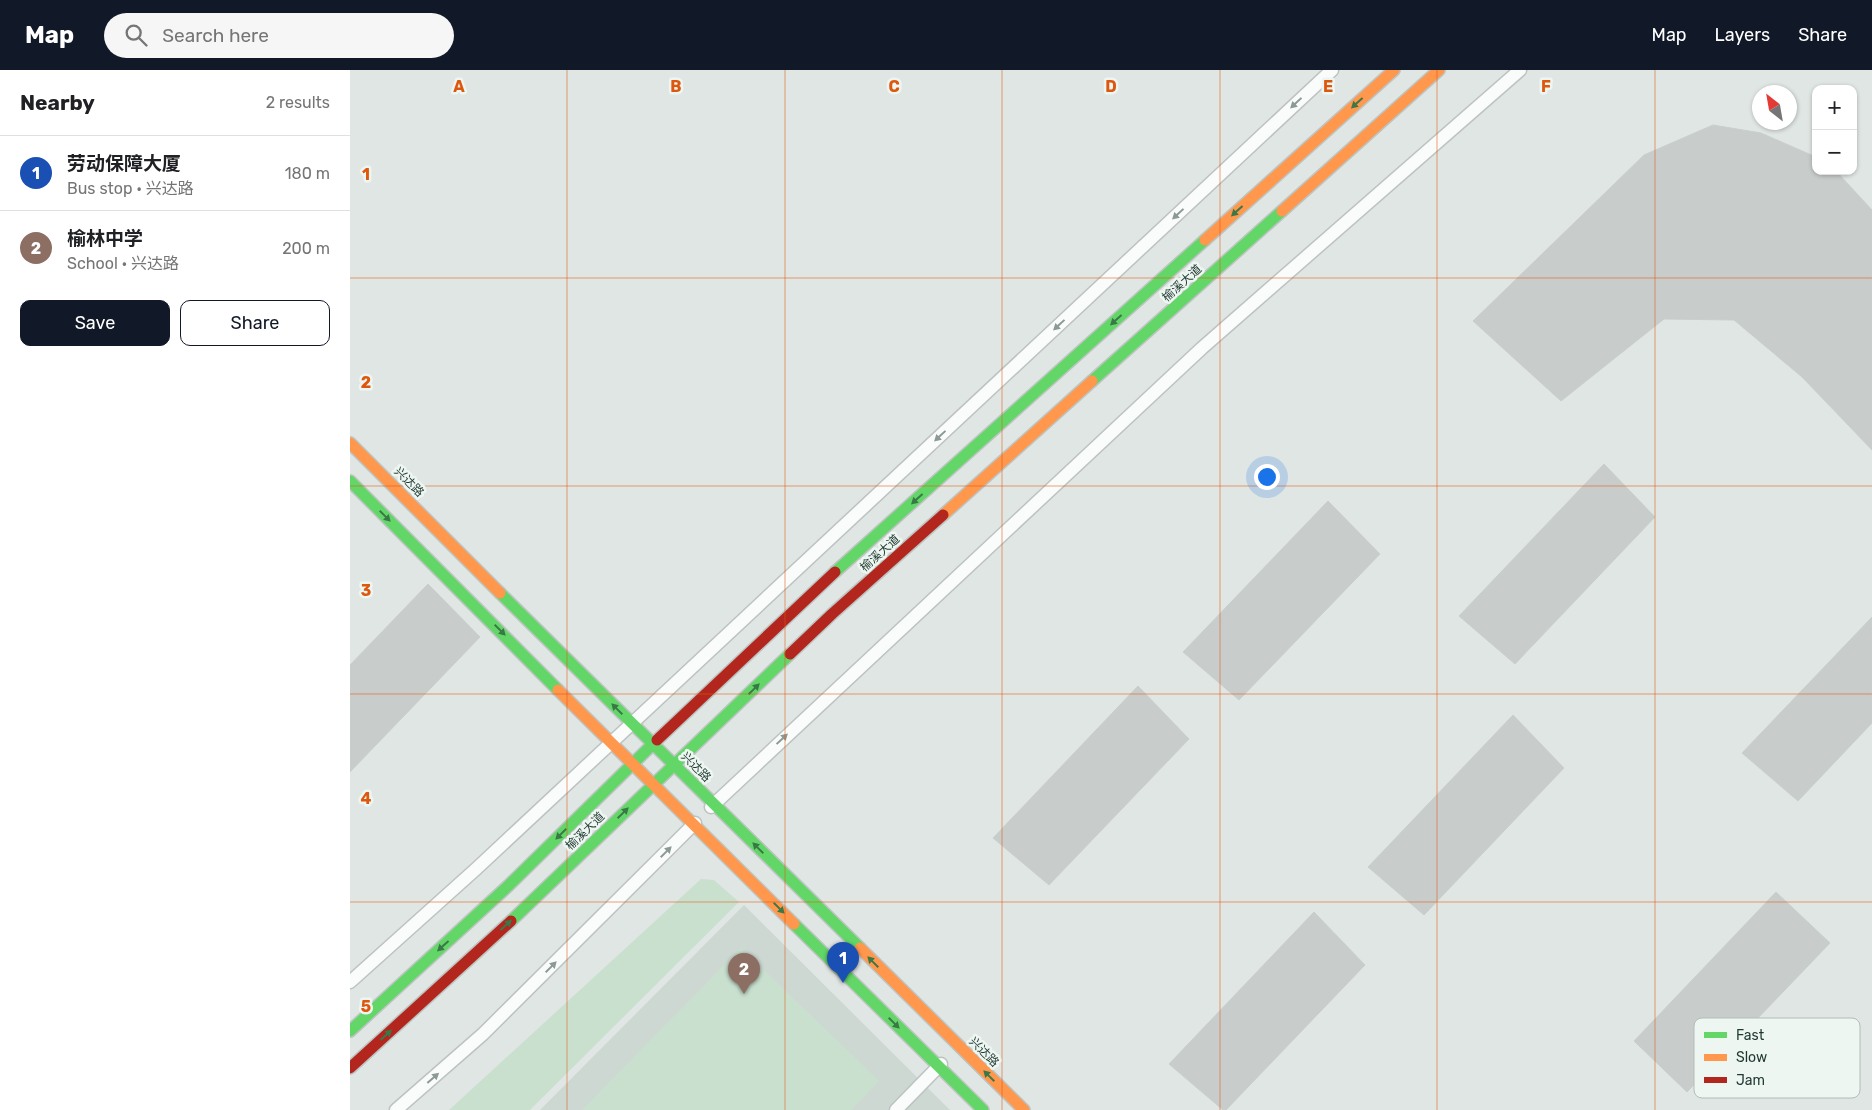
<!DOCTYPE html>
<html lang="en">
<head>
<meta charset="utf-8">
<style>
	body { margin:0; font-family:Rubik,"Noto Sans SC",sans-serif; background:#f6f6f6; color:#202124 }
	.controls { position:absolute; right:15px; top:15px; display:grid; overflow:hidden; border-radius:10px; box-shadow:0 1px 4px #0004 }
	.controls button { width:45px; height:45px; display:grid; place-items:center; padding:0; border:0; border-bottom:1px solid #e0e0e0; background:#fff; color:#202124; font:25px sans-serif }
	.compass { position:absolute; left:1402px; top:15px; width:45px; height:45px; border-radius:50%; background:#fff; box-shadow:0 1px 4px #0004; rotate:329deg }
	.you { position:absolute; left:916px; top:406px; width:18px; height:18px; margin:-12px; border:4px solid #fff; border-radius:50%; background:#1a73e8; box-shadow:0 0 0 8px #1a73e833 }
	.badge { display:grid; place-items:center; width:32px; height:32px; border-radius:50%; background:#111827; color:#fff; font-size:16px; font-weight:700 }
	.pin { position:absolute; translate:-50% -41px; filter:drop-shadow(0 1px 2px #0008) }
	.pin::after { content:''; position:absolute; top:26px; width:18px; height:15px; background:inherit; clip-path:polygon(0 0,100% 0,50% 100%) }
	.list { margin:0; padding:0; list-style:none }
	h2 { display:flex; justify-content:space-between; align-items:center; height:65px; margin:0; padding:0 20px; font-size:21px }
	h2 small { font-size:16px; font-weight:400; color:#757577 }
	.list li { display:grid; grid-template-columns:32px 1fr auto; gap:15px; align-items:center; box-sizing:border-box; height:75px; padding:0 20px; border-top:1px solid #e0e0e0 }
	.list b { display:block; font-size:19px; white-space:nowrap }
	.list p { margin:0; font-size:16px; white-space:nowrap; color:#757577 }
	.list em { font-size:16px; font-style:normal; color:#757577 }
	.actions { display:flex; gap:10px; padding:15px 20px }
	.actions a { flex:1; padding:11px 0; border:1px solid #111827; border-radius:10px; text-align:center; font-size:18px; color:#111827 }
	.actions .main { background:#111827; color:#fff }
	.icon { flex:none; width:28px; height:28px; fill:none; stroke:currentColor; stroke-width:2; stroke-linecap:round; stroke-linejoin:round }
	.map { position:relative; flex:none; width:1522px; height:1040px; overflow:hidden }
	header { display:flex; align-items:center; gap:30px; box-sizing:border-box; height:70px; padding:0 25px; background:#111827; color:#fff }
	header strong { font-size:24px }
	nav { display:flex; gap:28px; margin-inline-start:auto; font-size:18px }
	.search { width:350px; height:45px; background:#f6f6f6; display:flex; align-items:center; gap:12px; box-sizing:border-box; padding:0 18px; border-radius:28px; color:#757577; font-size:19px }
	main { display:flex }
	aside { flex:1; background:#fff }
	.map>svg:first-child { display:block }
</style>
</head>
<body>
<header>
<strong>Map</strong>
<div class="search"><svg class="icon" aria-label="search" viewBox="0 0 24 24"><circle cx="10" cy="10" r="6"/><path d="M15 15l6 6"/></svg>Search here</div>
<nav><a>Map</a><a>Layers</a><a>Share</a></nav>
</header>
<main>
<aside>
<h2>Nearby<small>2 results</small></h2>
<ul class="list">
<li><span class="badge" style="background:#1a4fb4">1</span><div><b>劳动保障大厦</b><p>Bus stop · 兴达路</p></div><em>180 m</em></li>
<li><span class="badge" style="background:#8d6e63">2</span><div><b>榆林中学</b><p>School · 兴达路</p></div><em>200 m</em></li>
</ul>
<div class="actions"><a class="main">Save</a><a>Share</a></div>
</aside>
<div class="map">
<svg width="1522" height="1040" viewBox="0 0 1522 1040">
	<rect width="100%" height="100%" fill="#e0e6e3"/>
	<!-- built -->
	<polygon fill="#ced8d3" points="394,835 600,1040 190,1040"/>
	<!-- green -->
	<g fill="#c9e0cf">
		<polygon points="351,809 364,810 389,832 180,1040 99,1040"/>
		<polygon points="391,878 529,1011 501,1040 232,1040"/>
	</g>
	<!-- building -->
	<g fill="#c8cdcb" stroke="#c9cfcc">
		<polygon points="1363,55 1411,63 1466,87 1466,101 1486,101 1522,140 1522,380 1452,307 1384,250 1314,249 1211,331 1123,251 1294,85"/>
		<polygon points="1254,394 1305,447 1165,594 1109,546"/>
		<polygon points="978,431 1030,484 889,630 833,582"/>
		<polygon points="78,514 130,567 0,702 0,595"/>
		<polygon points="1522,547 1522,653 1448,731 1392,683"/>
		<polygon points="788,616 839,669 699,815 643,768"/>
		<polygon points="1163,645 1214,698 1074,845 1018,797"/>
		<polygon points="1426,822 1480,873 1337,1022 1284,971"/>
		<polygon points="964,842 1015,895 876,1040 873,1040 819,994"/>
	</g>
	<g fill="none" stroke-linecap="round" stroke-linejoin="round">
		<!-- lane casing -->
		<g stroke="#bdc3c0" stroke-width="15">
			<g id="lane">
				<polyline points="361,737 852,278 1170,0"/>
				<polyline points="0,912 126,799 982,0"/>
				<polyline points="46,1040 133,964 345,753"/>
				<polyline points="546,1040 591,994"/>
			</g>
		</g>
		<!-- fast casing -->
		<g stroke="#bdc4c1" stroke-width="14">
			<g id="fast">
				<polyline points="742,311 932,141"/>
				<polyline points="0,411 208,620"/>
				<polyline points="485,502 855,170"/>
				<polyline points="150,523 510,878"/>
				<polyline points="161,851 440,584"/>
				<polyline points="444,854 633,1040"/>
				<polyline points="0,961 158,816 307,670"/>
			</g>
		</g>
		<!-- slow casing -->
		<g stroke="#bdc4c1" stroke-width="14">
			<g id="slow">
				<polyline points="932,141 1089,0"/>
				<polyline points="855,170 1044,0"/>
				<polyline points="0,373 150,523"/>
				<polyline points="593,445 742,311"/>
				<polyline points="208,620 444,854"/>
				<polyline points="510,878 674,1040"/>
			</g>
		</g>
		<!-- jam casing -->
		<g stroke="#bdc4c1" stroke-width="14">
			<g id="jam">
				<polyline points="440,584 482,544 593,445"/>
				<polyline points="307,670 485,502"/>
				<polyline points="0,998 161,851"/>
			</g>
		</g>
		<!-- lane -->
		<use href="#lane" stroke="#fafbfb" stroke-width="12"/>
		<!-- fast -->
		<use href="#fast" stroke="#63d668" stroke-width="11"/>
		<!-- slow -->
		<use href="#slow" stroke="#ff974d" stroke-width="11"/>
		<!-- jam -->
		<use href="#jam" stroke="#b3261e" stroke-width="11"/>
	</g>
	<!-- one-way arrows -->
	<defs><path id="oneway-solid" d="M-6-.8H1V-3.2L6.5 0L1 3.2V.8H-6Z" transform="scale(1.25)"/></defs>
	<g fill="#8c9a96">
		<use href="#oneway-solid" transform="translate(946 33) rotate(137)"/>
		<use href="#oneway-solid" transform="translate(828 144) rotate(137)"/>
		<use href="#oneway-solid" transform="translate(709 255) rotate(137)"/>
		<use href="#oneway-solid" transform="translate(590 366) rotate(137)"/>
		<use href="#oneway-solid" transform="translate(432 669) rotate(-43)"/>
		<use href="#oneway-solid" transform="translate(316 782) rotate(-45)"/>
		<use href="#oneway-solid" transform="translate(201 897) rotate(-45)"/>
		<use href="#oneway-solid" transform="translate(83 1008) rotate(-41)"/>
	</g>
	<g fill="#3a7847">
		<use href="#oneway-solid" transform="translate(1007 33) rotate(138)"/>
		<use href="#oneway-solid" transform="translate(887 141) rotate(138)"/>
		<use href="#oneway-solid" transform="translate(766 250) rotate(138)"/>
		<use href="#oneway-solid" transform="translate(567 429) rotate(138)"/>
		<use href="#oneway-solid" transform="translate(35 446) rotate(45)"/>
		<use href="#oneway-solid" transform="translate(150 560) rotate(45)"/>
		<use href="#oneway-solid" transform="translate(404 619) rotate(-44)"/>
		<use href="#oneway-solid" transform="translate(267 639) rotate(-135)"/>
		<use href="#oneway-solid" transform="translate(273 743) rotate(-44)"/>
		<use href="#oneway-solid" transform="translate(211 764) rotate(135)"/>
		<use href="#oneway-solid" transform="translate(408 778) rotate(-135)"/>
		<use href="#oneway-solid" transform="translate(429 838) rotate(45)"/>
		<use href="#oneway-solid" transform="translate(156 855) rotate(-42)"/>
		<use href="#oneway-solid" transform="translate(93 876) rotate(138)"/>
		<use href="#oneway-solid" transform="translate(523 892) rotate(-135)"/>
		<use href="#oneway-solid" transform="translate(544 953) rotate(45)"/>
		<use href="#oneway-solid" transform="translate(36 965) rotate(-42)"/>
		<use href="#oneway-solid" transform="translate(639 1006) rotate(-135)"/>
	</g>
	<!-- grid -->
	<path fill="none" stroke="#de570e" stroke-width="1" stroke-opacity="0.55" d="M217 0V1040M435 0V1040M652 0V1040M870 0V1040M1087 0V1040M1305 0V1040M0 208H1522M0 416H1522M0 624H1522M0 832H1522"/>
	<g text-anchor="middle" stroke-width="5" stroke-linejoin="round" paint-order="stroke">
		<!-- street labels -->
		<g font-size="12" fill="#1f3931" stroke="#eef6f2">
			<text transform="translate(832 213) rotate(-42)" y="4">榆溪大道</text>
			<text transform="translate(59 412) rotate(45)" y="4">兴达路</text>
			<text transform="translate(530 483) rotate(-42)" y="4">榆溪大道</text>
			<text transform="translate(346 697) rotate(45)" y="4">兴达路</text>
			<text transform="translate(235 761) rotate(-44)" y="4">榆溪大道</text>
			<text transform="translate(634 982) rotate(45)" y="4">兴达路</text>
		</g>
	</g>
	<!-- legend -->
	<rect x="1344" y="948" width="166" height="80" rx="8" fill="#eef6f2" stroke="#b0bdb8" stroke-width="1"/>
	<rect x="1354" y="962" width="23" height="6" fill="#63d668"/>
	<rect x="1354" y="984" width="23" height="7" fill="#ff974d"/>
	<rect x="1354" y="1007" width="23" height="6" fill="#b3261e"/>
	<g font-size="14" fill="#1f3931">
		<text x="1386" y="970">Fast</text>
		<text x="1386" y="992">Slow</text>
		<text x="1386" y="1015">Jam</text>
	</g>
	<g font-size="16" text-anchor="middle" font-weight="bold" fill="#de570e" stroke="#eef6f2" stroke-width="5" stroke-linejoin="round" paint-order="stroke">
		<text x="109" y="22">A</text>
		<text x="326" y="22">B</text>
		<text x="544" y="22">C</text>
		<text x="761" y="22">D</text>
		<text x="978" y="22">E</text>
		<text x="1196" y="22">F</text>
		<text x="16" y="110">1</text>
		<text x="16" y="318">2</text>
		<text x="16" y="526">3</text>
		<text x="16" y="734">4</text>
		<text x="16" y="942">5</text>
	</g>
</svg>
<div class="controls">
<button>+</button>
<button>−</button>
</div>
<svg class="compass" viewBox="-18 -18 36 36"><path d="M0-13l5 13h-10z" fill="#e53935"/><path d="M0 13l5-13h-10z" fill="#757577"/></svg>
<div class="you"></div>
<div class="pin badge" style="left:493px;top:913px;background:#1a4fb4">1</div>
<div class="pin badge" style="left:394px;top:924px;background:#8d6e63">2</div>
</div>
</main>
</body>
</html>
